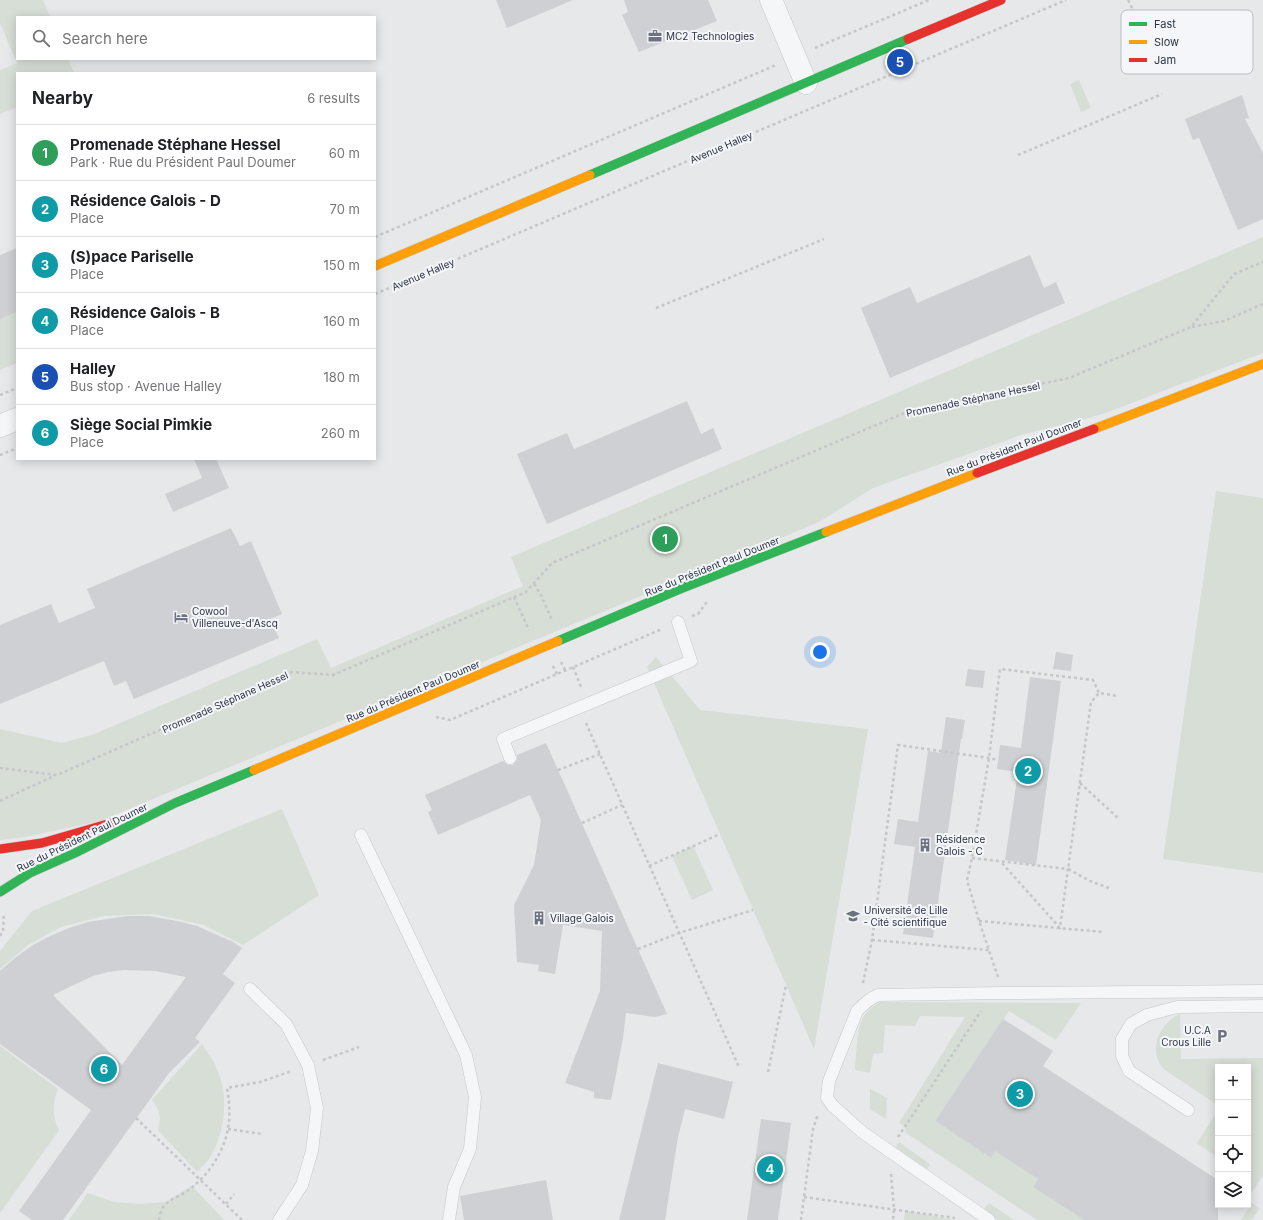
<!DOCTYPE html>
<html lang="en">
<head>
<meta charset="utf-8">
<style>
	body { margin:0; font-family:Inter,sans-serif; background:#f6f6f6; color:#202124 }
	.controls { position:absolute; right:12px; bottom:12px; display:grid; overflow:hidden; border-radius:0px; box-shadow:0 2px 10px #0003 }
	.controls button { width:36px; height:36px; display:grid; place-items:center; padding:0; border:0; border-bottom:1px solid #e0e0e0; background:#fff; color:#202124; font:20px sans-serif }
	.you { position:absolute; left:820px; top:652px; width:14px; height:14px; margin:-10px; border:3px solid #fff; border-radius:50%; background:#1a73e8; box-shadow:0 0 0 6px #1a73e833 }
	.badge { display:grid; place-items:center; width:26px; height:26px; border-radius:50%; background:#6c737f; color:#fff; font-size:13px; font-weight:700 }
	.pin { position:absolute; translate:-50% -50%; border:2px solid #fff; box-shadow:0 1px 4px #0006 }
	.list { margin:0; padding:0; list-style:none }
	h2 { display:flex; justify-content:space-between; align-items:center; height:52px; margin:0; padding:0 16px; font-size:17px }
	h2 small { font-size:13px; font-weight:400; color:#757577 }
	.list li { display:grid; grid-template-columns:26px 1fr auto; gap:12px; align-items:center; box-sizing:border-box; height:56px; padding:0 16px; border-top:1px solid #e0e0e0 }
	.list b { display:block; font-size:15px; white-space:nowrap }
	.list p { margin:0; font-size:13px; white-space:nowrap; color:#757577 }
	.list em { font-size:13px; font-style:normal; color:#757577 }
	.icon { flex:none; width:22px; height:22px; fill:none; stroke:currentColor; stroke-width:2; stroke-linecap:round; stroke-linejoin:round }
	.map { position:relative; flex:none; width:1263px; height:1220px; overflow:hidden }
	.search { position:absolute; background:#fff; box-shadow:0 2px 10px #0003; left:16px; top:16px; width:360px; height:44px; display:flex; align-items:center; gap:10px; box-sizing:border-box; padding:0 14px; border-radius:0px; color:#757577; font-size:15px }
	.panel { position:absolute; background:#fff; box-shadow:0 2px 10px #0003; left:16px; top:72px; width:360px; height:388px; border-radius:0px }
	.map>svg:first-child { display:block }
</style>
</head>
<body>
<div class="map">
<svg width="1263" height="1220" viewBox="0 0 1263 1220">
	<rect width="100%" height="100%" fill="#e6e8ea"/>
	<!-- green -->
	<g fill="#d6ded6">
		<polygon points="0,0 43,0 50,17 17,17 17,59 68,59 74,73 17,73 17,107 0,114 0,70 17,63 0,23"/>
		<polygon points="1079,80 1091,108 1081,112 1070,84"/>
		<polygon points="1263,237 1263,353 1108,412 1082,420 1024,434 873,488 819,522 100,821 25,837 0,840 0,729 62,743 92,735 317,639 331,668 523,586 511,557"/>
		<polygon points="17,312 17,363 0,370 0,319"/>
		<polygon points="1216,491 1263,498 1263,873 1163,859"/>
		<polygon points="656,657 700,710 868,729 814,1049 647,667"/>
		<polygon points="282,809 319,895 243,945 204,925 154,914 104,916 61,927 28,945 0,969 0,951 32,911"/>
		<polygon points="693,846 713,890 692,900 672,856"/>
		<path d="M880 1002 1081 1003 1056 1040 1009 1011 935 1121 991 1158 995 1151 1038 1179 1033 1187 1084 1220H1037L906 1133 905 1127 899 1123 965 1017 920 1016 915 1026 885 1025 883 1053 873 1054 870 1073 855 1070C856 1058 857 1029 862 1020 865 1012 873 1007 880 1002Z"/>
		<path d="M1180 1014 1181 1059 1263 1058V1175L1252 1192 1248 1190 1249 1179 1248 1178V1067H1218V1105C1205 1097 1192 1088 1180 1080 1174 1076 1167 1072 1162 1067 1155 1058 1154 1045 1159 1035 1163 1026 1171 1018 1180 1014Z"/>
		<path d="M202 1044C206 1051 213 1059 216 1067 229 1095 226 1129 211 1156 207 1162 202 1167 197 1172L158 1130C161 1116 161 1112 152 1100Z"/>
		<path d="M0 1046 58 1089C52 1103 52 1116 59 1130L0 1213Z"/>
		<polygon points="870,1089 887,1098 886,1119 870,1109"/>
		<polygon points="1218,1110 1218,1158 1197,1143"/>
		<polygon points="899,1142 930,1164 927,1169 895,1148"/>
		<polygon points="192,1186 224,1220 69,1220 88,1193 114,1202 140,1204 166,1202"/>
		<polygon points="989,1203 1014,1220 998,1220 983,1210"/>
		<polygon points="1252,1203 1259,1209 1252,1220 1241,1220"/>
		<polygon points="905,1211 955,1220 904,1220"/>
	</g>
	<!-- building -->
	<g fill="#ced0d3" fill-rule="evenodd">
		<polygon points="496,0 573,0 507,28"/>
		<polygon points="624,0 708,0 717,21 639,52 622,15 628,12"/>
		<polygon points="1242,95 1249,118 1245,119 1263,153 1263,219 1238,230 1199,138 1193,140 1185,119"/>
		<polygon points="17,248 17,312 0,319 0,255"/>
		<polygon points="1030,255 1044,288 1056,282 1065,303 890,378 861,308 910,287 917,303"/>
		<polygon points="687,401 701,434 713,428 722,449 547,524 517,454 567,433 574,449"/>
		<polygon points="194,459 216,459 229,488 173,512 165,494 202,478"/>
		<polygon points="231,528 240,546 251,541 282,614 270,619 279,638 134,699 126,681 114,686 104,661 0,704 0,625 51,604 59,623 95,608 87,589"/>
		<polygon points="1056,652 1073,655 1071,671 1053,669"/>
		<polygon points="968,669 985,671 983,688 965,686"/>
		<polygon points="1030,677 1061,681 1036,865 1005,860 1018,772 997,769 1000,745 1021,748"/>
		<polygon points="946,717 965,720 962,739 961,739 933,938 903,934 915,847 894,844 898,819 918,822 928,751 941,753"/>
		<polygon points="546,743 667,1014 655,1017 626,1013 623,1038 611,1100 594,1098 594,1092 565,1083 600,991 602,931 563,925 555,974 538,971 539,965 517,962 514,905 534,865 541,820 530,795 438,835 428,812 432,810 425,795 503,761 508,765 513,765 517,760 517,755"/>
		<path d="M127 916H148L177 921 197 926 233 942 242 948 223 974 235 983 195 1038 200 1042 169 1073 63 1220H32L19 1211 91 1110 0 1044V971L16 957 33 945 50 936 69 928 88 922ZM124 970 155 971 186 977 122 1065 53 995 80 982 93 976 108 972Z"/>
		<polygon points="1003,1019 1053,1051 1043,1066 1218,1180 1218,1220 1084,1220 1033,1187 1038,1179 995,1151 991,1158 935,1121"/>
		<polygon points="658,1063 733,1082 724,1119 685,1109 678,1137 665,1220 619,1220"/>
		<polygon points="761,1119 791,1123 778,1220 747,1220"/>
		<polygon points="546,1180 553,1220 464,1220 460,1196"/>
	</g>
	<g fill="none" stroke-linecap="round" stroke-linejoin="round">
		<!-- lane casing -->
		<g stroke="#c4c6c8" stroke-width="13">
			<g id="lane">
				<polyline points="510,758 503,739 691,661 678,622"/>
				<polyline points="361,835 466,1055 475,1097 470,1149 454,1187 449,1220"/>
				<polyline points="250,989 286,1024 308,1065 317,1108 312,1151 302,1185 279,1220"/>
				<polyline points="1188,1110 1129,1071 1122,1056 1122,1039 1131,1024 1147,1015 1177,1007 1263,1006"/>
				<path d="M989 1220 862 1132 833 1106 827 1098 829 1081 857 1011C864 1004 869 999 878 995L1004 993 1263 991"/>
			</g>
		</g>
		<!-- street casing -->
		<g stroke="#c4c6c8" stroke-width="23">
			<g id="street">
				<polyline points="771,0 806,83"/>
				<polyline points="0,426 17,419"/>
			</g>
		</g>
		<!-- fast casing -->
		<g stroke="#c4c6c8" stroke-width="10">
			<g id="fast">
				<polyline points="590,175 908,39"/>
				<polyline points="558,641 680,589 826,532"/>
				<polyline points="0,892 30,873 75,853 175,803 254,770"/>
			</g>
		</g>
		<!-- slow casing -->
		<g stroke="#c4c6c8" stroke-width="10">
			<g id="slow">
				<polyline points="375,266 590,175"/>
				<polyline points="1094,429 1263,364"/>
				<polyline points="826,532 977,473"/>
				<polyline points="254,770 558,641"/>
			</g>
		</g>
		<!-- jam casing -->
		<g stroke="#c4c6c8" stroke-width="10">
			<g id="jam">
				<polyline points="908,39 1001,0"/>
				<polyline points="977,473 1094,429"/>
				<polyline points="0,849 42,843 111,823"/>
			</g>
		</g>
		<!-- path -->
		<g stroke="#c5c6ca" stroke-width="2.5" stroke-dasharray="3 3" stroke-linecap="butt">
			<polyline points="1128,0 1148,38"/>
			<polyline points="815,48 929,0"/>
			<polyline points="1018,155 1162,94"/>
			<polyline points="375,237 776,65"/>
			<polyline points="375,294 1066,0"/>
			<polyline points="656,308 824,239"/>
			<polyline points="1192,327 1224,321 1263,304"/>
			<polyline points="0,395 17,388"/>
			<polyline points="0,455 17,448"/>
			<polyline points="534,584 541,595 552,620"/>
			<polyline points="514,597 529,630"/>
			<polyline points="692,616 698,614 707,602"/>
			<polyline points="561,662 565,670"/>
			<polyline points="553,666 557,674"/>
			<polyline points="573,667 582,689"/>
			<polyline points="436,717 450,720 662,629"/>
			<polyline points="586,723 739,1067"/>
			<polyline points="0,768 57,775 292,672 333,675 526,592 552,563 909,411 1069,378 1191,327 1234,274 1263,262"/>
			<polyline points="558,770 600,754"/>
			<polyline points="1080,783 1118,818"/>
			<polyline points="0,801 56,775"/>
			<polyline points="582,823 622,805"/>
			<polyline points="972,858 1068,869 1060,928 1001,862"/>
			<polyline points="649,866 720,834"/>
			<polyline points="1109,888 1090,881 1068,869 1091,702 1099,693 1118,696"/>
			<polyline points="979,921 1103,932"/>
			<polyline points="0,936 3,931 4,913"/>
			<polyline points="872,940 989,950"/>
			<polyline points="638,949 679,933 753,910"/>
			<polyline points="998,977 979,921 967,880 972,858 989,758 1000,669 1093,680 1099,693"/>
			<polyline points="863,983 872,940 898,745 989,758 998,760"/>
			<polyline points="323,1060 359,1047"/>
			<polyline points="768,1072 786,985"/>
			<polyline points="136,1118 242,1220"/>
			<polyline points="228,1129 262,1134"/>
			<polyline points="898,1137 981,1011"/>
			<polyline points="891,1174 894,1209 893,1220"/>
			<polyline points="804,1197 955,1218"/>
			<polyline points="226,1204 234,1194"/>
			<path d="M159 1220C160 1216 161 1209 164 1206 170 1199 180 1196 187 1191 210 1175 226 1149 229 1122 230 1110 229 1099 227 1088L260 1082 292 1071"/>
			<polyline points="801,1220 813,1129 818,1114"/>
		</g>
		<!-- lane -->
		<use href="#lane" stroke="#f5f6f7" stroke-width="12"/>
		<!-- street -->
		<use href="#street" stroke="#f5f6f7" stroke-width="22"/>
		<!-- fast -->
		<use href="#fast" stroke="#30b455" stroke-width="9"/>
		<!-- slow -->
		<use href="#slow" stroke="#ff9f0a" stroke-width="9"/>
		<!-- jam -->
		<use href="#jam" stroke="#e5322d" stroke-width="9"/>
	</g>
	<!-- icons -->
	<defs>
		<g id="office-bare" transform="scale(1.08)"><path d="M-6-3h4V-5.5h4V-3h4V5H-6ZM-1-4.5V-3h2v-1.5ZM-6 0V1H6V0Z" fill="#6c737f" stroke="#f4f6f9" stroke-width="2.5" paint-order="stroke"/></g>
		<g id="hotel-bare" transform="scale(1.08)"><path d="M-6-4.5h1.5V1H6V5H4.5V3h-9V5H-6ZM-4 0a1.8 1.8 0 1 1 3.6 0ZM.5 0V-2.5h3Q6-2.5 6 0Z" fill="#6c737f" stroke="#f4f6f9" stroke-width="2.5" paint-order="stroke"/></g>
		<g id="building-bare" transform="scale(1.08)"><path d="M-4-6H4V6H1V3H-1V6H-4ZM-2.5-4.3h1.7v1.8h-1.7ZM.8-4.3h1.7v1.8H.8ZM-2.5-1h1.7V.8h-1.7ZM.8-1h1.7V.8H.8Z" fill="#6c737f" stroke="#f4f6f9" stroke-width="2.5" paint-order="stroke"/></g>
		<g id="university-bare" transform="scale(1.08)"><path d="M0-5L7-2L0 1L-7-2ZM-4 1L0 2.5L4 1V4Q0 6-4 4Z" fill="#6c737f" stroke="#f4f6f9" stroke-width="2.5" paint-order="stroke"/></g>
		<g id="parking-bare" transform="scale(1.08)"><path d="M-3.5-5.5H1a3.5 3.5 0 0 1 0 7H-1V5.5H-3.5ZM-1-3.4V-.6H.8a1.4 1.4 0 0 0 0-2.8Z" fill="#6c737f" stroke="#f4f6f9" stroke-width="2.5" paint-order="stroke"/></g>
	</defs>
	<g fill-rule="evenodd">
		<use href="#office-bare" x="655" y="36"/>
		<use href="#hotel-bare" x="181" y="617"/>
		<use href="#building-bare" x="925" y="845"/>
		<use href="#university-bare" x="853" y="916"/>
		<use href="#building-bare" x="539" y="918"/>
		<use href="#parking-bare" x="1222" y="1036"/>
	</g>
	<g text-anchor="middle" stroke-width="4" stroke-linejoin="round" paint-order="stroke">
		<!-- poi labels -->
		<g font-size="10" fill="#2b3445" stroke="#f4f6f9" text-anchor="start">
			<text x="666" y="40">MC2 Technologies</text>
			<text x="192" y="615">Cowool<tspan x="192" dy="12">Villeneuve-d'Ascq</tspan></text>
			<text x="936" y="843">Résidence<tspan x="936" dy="12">Galois - C</tspan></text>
			<text x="864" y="914">Université de Lille<tspan x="864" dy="12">‐ Cité scientifique</tspan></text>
			<text x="550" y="922">Village Galois</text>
			<text x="1211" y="1034" text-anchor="end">U.C.A<tspan x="1211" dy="12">Crous Lille</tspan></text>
		</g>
		<!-- street labels -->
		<g font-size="10" fill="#2b3445" stroke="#f4f6f9">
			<text transform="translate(721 147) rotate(-23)" y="4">Avenue Halley</text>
			<text transform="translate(423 274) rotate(-23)" y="4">Avenue Halley</text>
			<text transform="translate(973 399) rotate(-12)" y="4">Promenade Stéphane Hessel</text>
			<text transform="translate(1014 447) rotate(-21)" y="4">Rue du Président Paul Doumer</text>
			<text transform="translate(712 566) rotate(-22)" y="4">Rue du Président Paul Doumer</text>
			<text transform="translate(413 691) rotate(-23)" y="4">Rue du Président Paul Doumer</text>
			<text transform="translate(225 702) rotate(-24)" y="4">Promenade Stéphane Hessel</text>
			<text transform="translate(82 837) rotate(-26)" y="4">Rue du Président Paul Doumer</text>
		</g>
	</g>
	<!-- legend -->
	<rect x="1121" y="10" width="132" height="64" rx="6" fill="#f4f6f9" stroke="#b8bcc3" stroke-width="1"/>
	<rect x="1129" y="22" width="18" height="4" fill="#30b455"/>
	<rect x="1129" y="40" width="18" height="4" fill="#ff9f0a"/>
	<rect x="1129" y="58" width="18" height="4" fill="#e5322d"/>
	<g font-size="11" fill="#2b3445">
		<text x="1154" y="28">Fast</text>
		<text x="1154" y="46">Slow</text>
		<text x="1154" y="64">Jam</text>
	</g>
</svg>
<div class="controls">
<button>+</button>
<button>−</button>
<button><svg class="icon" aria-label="locate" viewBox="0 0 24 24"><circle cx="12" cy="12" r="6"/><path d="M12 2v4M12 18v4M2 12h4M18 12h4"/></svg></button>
<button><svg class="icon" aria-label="layers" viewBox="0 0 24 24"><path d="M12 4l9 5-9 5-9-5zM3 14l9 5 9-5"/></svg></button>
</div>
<div class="you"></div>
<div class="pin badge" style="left:665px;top:539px;background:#2e9e5b">1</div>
<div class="pin badge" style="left:1028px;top:771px;background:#0f9aa8">2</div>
<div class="pin badge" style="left:1020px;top:1094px;background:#0f9aa8">3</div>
<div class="pin badge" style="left:770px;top:1169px;background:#0f9aa8">4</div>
<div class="pin badge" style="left:900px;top:62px;background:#1a4fb4">5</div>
<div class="pin badge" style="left:104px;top:1069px;background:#0f9aa8">6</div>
<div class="search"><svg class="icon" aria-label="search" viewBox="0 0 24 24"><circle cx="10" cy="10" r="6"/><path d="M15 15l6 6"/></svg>Search here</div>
<section class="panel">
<h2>Nearby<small>6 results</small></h2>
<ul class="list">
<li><span class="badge" style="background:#2e9e5b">1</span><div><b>Promenade Stéphane Hessel</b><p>Park · Rue du Président Paul Doumer</p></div><em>60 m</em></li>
<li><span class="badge" style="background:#0f9aa8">2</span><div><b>Résidence Galois - D</b><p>Place</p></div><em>70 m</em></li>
<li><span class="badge" style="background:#0f9aa8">3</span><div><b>(S)pace Pariselle</b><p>Place</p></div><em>150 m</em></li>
<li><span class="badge" style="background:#0f9aa8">4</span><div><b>Résidence Galois - B</b><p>Place</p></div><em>160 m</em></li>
<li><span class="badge" style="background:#1a4fb4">5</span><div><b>Halley</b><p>Bus stop · Avenue Halley</p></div><em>180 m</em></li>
<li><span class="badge" style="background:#0f9aa8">6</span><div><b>Siège Social Pimkie</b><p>Place</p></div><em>260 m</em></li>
</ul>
</section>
</div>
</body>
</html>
